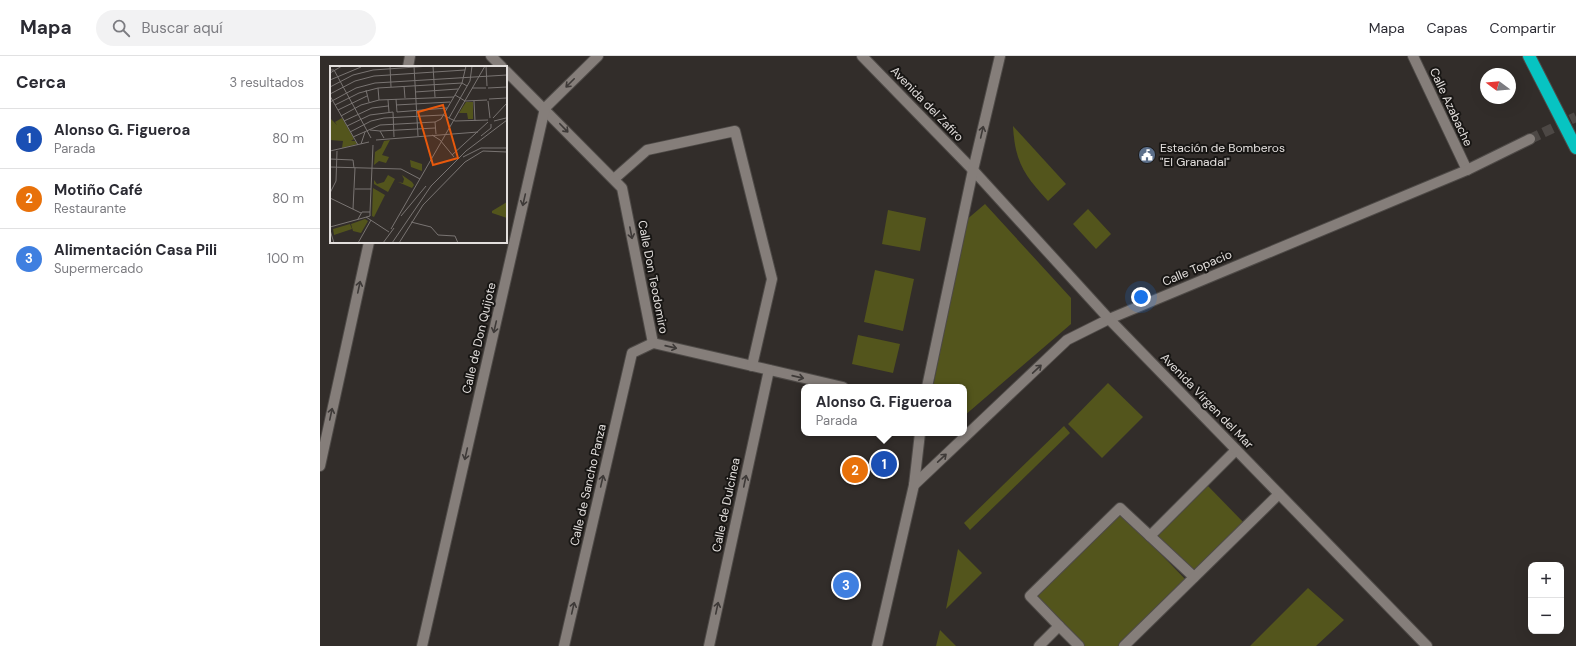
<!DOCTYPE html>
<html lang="es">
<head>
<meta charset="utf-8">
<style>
	body { margin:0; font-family:"DM Sans",sans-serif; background:#f2f2f3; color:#2b2b33 }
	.controls { position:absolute; right:12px; bottom:12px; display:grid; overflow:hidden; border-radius:8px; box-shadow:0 4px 16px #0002 }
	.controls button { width:36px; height:36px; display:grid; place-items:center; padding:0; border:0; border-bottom:1px solid #e1e1e2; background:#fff; color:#2b2b33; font:20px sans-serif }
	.compass { position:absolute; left:1160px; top:12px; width:36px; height:36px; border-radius:50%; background:#fff; box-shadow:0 4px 16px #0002; rotate:286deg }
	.you { position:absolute; left:821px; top:241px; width:14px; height:14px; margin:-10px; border:3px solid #fff; border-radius:50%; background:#1a73e8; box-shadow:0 0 0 6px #1a73e833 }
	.badge { display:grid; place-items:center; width:26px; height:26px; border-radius:50%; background:#3c7760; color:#fff; font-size:13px; font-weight:700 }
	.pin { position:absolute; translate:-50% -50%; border:2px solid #fff; box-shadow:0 1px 4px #0006 }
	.popup { position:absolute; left:481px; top:328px; width:166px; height:52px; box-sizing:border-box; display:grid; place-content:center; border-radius:8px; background:#fff; filter:drop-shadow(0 1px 3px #0005); font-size:13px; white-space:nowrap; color:#7c7c81 }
	.popup b { font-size:15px; color:#2b2b33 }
	.popup::after { content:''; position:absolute; left:50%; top:100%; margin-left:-8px; border:8px solid transparent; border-top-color:#fff }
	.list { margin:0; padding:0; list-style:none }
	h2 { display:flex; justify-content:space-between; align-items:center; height:52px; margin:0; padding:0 16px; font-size:17px }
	h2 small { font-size:13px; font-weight:400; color:#7c7c81 }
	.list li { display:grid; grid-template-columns:26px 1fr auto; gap:12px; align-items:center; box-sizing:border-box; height:60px; padding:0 16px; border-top:1px solid #e1e1e2 }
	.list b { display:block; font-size:15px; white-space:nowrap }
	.list p { margin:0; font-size:13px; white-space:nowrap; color:#7c7c81 }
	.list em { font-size:13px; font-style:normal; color:#7c7c81 }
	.icon { flex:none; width:22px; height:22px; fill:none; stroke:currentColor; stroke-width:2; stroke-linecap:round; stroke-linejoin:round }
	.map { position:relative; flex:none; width:1256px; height:590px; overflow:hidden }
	header { display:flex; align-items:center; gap:24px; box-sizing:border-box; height:56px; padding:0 20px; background:#fff; border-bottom:1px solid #e1e1e2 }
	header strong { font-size:19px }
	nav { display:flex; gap:22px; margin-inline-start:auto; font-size:14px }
	.search { width:280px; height:36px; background:#f2f2f3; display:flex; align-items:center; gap:10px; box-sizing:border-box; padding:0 14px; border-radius:22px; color:#7c7c81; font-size:15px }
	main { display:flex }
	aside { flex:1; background:#fff }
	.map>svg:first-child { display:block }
</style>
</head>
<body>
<header>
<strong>Mapa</strong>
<div class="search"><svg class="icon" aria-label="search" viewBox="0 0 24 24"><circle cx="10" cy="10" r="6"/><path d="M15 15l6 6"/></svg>Buscar aquí</div>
<nav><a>Mapa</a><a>Capas</a><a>Compartir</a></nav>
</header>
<main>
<aside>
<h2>Cerca<small>3 resultados</small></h2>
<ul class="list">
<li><span class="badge" style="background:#1a4fb4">1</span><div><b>Alonso G. Figueroa</b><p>Parada</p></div><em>80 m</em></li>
<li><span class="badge" style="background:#e8710a">2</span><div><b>Motiño Café</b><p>Restaurante</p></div><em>80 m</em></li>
<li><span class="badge" style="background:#3f7fe0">3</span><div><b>Alimentación Casa Pili</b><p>Supermercado</p></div><em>100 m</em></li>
</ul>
</aside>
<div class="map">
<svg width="1256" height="590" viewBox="0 0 1256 590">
	<rect width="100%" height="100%" fill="#322d2a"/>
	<!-- green -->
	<g fill="#53551c">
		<path d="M693 70 746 128 728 145C704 119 695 106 693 70Z"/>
		<polygon points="665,148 751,242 751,268 644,360 644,331 613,331 645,165"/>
		<polygon points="768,153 791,178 776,193 753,168"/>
		<polygon points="568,154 606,162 600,195 562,188"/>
		<polygon points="555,214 594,223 583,275 544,266"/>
		<polygon points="538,279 580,288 573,317 532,308"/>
		<polygon points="788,327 823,361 782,402 748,368"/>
		<polygon points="744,370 750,377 650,474 644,467"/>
		<polygon points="887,429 925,468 874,519 836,479"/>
		<polygon points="800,456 866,524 800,590 763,590 715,541"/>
		<polygon points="638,493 662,517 626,553"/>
		<polygon points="988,532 1024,564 996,590 930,590"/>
		<polygon points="620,574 636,590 616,590"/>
	</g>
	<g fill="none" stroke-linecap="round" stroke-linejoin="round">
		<!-- street-tunnel -->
		<polyline stroke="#4d4845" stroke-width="10" stroke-dasharray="10 5" stroke-linecap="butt" points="1210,83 1256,61"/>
		<!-- street casing -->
		<g stroke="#4e4a47" stroke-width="12">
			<g id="street">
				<polyline points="171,0 182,11"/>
				<polyline points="1093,0 1147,114"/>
				<polyline points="88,11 90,0"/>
				<polyline points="186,15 302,132 333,287 523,331"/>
				<polyline points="294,123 327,94 415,75 452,223 432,310"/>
				<polyline points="0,410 49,186"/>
				<polyline points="594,429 747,284 789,263 1147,114 1210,83"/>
				<polyline points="830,480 874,521"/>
				<polyline points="739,570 759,590"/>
				<polyline points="102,590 225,52 278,0"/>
				<polyline points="244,590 312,297 333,287"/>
				<polyline points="389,590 449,314"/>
				<polyline points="719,590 739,570 710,540 800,452 830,480 916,394"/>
				<polyline points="804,590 959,438"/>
			</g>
		</g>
		<!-- secondary casing -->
		<g stroke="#4e4a47" stroke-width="12">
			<g id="secondary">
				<polyline points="542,0 653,114 789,263 1107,590"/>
				<polyline points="607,331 653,114 680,0"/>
				<polyline points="557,590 594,429 600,377"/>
			</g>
		</g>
		<!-- highway casing -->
		<g stroke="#4e4a47" stroke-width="14">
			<polyline id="highway" points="1209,0 1256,92"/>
		</g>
		<!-- street -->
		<use href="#street" stroke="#857e7a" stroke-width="10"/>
		<!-- secondary -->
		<use href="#secondary" stroke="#857e7a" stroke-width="10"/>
		<!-- highway -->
		<use href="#highway" stroke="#07c4c2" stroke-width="12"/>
	</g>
	<!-- one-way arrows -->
	<defs><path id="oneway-shaft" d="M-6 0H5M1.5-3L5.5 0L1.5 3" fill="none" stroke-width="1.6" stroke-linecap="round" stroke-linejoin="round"/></defs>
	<g stroke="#3e3a38">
		<use href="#oneway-shaft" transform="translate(250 27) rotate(135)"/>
		<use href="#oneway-shaft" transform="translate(244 72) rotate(46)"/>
		<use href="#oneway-shaft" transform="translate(662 76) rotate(-77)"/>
		<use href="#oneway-shaft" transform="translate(204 144) rotate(103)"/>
		<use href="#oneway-shaft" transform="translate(311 177) rotate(79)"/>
		<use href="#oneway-shaft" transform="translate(39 231) rotate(-78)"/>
		<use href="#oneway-shaft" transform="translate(175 271) rotate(103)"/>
		<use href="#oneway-shaft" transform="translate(351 291) rotate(13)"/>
		<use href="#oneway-shaft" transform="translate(717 313) rotate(-43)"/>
		<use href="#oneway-shaft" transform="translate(478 321) rotate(13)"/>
		<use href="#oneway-shaft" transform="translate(11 358) rotate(-78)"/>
		<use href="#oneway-shaft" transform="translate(146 398) rotate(103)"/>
		<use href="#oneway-shaft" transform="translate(622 402) rotate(-43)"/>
		<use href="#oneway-shaft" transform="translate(282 425) rotate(-77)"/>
		<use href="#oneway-shaft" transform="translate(425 425) rotate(-78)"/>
		<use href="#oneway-shaft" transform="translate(253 552) rotate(-77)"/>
		<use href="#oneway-shaft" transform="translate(397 552) rotate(-78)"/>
	</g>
	<!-- icons -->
	<defs>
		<g id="civic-disc" transform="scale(0.9)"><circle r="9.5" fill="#5c6f8a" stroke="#181614"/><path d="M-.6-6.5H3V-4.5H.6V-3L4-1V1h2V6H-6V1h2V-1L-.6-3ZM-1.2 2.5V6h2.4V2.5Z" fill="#fff"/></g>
	</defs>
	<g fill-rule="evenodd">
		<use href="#civic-disc" x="827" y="99"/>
	</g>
	<g text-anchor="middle" stroke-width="4" stroke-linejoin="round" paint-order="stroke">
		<!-- street labels -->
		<g font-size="12" fill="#e3dfdd" stroke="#181614">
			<text transform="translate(607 48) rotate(46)" y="4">Avenida del Zafiro</text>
			<text transform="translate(1131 51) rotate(65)" y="4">Calle Azabache</text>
			<text transform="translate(877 212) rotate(-23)" y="4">Calle Topacio</text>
			<text transform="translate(333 221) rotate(79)" y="4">Calle Don Teodomiro</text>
			<text transform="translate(159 282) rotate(-77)" y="4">Calle de Don Quijote</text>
			<text transform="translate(887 345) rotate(46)" y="4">Avenida Virgen del Mar</text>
			<text transform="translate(268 429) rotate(-77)" y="4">Calle de Sancho Panza</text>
			<text transform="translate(406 449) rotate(-78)" y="4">Calle de Dulcinea</text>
		</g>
		<!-- poi labels -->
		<g font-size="12" fill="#e3dfdd" stroke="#181614" text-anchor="start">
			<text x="840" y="96">Estación de Bomberos<tspan x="840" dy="14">"El Granadal"</tspan></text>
		</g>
	</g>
	<!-- overview -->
	<g transform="translate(10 10)">
		<rect width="177" height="177" fill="#322d2a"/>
		<path d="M136 36H143V53H138L137 47H129ZM0 52 7 59 5 56 12 52 24 73 21 75H25L27 78 12 82 13 75 0 74ZM60 74 52 89 59 91 56 97 49 95 44 99 45 86 51 82 54 75ZM80 94 92 98V105L81 101ZM58 109 65 113 58 126 44 118V114L47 118 54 116ZM72 109 82 116 84 119 82 122 68 116 73 117 74 113ZM43 122 55 129 44 151 42 150ZM177 136V152L162 147V145ZM35 153 38 155 31 167 23 165 21 158ZM20 158 22 163 4 169 3 163Z" fill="#53551c"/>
		<path fill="none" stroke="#797472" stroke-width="1" d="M60 0 61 21M84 0 88 70M103 0 105 31M156 0 157 20M0 4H4L41 72M0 7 12 0M0 14 31 1M74 20 75 32M0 21 23 9 43 4 100 0M48 22 49 34M142 22H156M158 22 177 21M36 24 39 36M85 26 128 23M0 28 25 15 44 10 135 4M125 29 135 35 157 34M0 30 28 79M66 33 67 46 117 42M159 33 177 32M58 34 59 46M144 35 145 55M158 35 160 52M0 36 26 22 45 17 177 9M5 39 29 27 48 22 132 17 137 20M66 39 120 36M8 44 37 30M11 50 31 39 49 34 124 31M119 52 140 15 142 0M163 52 177 37M14 55 42 42 58 40M164 55 176 52M17 60 40 49 63 46 64 71M40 64 50 65 54 72M50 65 105 62M20 66 41 55 54 52 113 49 125 55 158 54M106 68 105 56 111 53 132 17 136 0M102 69 110 74 124 91M151 70 161 62V58M23 71 50 59 105 56M46 74 148 66M31 78 35 66M0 85 39 76M122 89 158 56M133 91 151 82H177M0 93 23 94 24 102M0 101 71 103 90 113M25 123H41M0 127 6 115 7 85M0 132 31 147M23 143 25 102M40 146 43 79M71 150 96 120M36 151 59 166M81 156 101 161 108 169 125 170 128 177M0 161 33 152 40 150V146H32L28 153M61 163 155 0M0 164 4 177M28 177 41 154M53 177 64 162M62 177 101 120 136 85 177 54M69 177 93 139 135 96 153 85 177 86"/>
		<path fill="#e8590c" fill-opacity="0.15" stroke="#e8590c" stroke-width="2" d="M113 39 128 92 103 99 88 46Z"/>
		<rect width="177" height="177" fill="none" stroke="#e3dfdd" stroke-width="2"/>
	</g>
</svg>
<div class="controls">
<button>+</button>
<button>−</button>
</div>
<svg class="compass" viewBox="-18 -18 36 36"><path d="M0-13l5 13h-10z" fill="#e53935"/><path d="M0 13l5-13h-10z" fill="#7c7c81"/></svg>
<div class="you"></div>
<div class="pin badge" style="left:564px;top:408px;background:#1a4fb4">1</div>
<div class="popup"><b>Alonso G. Figueroa</b>Parada</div>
<div class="pin badge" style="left:535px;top:414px;background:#e8710a">2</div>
<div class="pin badge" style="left:526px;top:529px;background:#3f7fe0">3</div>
</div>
</main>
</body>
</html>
